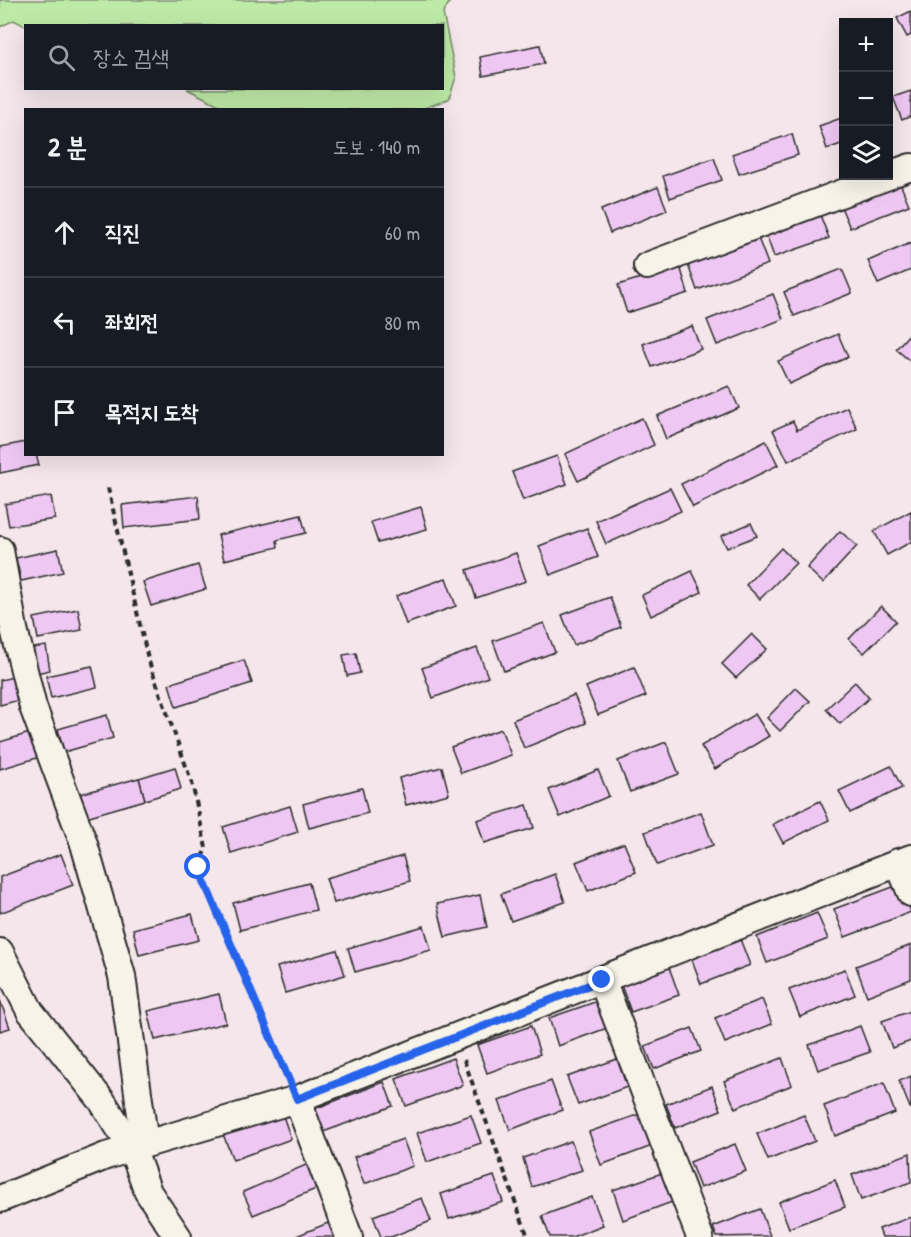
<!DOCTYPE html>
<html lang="ko">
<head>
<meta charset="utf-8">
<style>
	body { margin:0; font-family:"Patrick Hand","Poor Story",sans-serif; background:#242831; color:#f1f3f6 }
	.controls { position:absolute; right:18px; top:18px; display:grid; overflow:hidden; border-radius:0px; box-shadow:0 6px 24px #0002 }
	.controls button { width:54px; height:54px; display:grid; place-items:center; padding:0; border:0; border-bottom:2px solid #363941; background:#171b24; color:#f1f3f6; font:30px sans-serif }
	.stop { position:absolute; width:18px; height:18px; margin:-14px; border:4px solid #2563eb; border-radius:50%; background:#fff }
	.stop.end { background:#2563eb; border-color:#fff; box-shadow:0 2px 6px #0008 }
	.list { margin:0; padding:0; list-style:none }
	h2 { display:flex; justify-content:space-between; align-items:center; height:78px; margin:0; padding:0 24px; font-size:26px }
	h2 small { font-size:20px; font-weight:400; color:#9ea1a6 }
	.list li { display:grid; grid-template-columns:39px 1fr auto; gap:18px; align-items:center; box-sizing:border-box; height:90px; padding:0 24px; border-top:2px solid #363941 }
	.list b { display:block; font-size:22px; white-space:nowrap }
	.list em { font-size:20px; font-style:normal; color:#9ea1a6 }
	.icon { flex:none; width:33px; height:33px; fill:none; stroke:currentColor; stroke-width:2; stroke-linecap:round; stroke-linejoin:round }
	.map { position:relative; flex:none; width:911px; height:1237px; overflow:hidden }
	.search { position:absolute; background:#171b24; box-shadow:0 6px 24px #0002; left:24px; top:24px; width:420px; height:66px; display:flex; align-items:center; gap:15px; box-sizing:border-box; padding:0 21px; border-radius:0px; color:#9ea1a6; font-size:22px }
	.panel { position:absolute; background:#171b24; box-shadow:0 6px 24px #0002; left:24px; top:108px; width:420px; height:348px; border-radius:0px }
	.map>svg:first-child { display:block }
</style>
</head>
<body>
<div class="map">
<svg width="911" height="1237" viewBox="0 0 911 1237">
	<rect width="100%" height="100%" fill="#f4e6eb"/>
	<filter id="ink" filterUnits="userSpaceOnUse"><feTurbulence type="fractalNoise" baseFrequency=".0167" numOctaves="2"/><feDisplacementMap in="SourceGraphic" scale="12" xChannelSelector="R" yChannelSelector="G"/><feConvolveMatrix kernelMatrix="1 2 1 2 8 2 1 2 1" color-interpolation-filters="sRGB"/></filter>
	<g filter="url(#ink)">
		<!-- green -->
		<polygon fill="#beeaa7" stroke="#748a69" stroke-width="1.5" points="0,0 451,0 443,13 456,77 449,99 419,110 229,110 187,89 442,88 442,26 25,26 14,20 0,27"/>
		<!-- building -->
		<g fill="#eec8f3" stroke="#2b2b2b" stroke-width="1.5">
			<polygon points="911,11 911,35 907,37 897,18"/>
			<polygon points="540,45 544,64 483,76 480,57"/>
			<polygon points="911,91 911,116 902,120 893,97"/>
			<polygon points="844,117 844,143 827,149 819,126"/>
			<polygon points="792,134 798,155 739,174 732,154"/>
			<polygon points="714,158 722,180 670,198 663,176"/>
			<polygon points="900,183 909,205 850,228 841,207"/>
			<polygon points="658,187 667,210 610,233 601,210"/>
			<polygon points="820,215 829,238 774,257 766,234"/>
			<polygon points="758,238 768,264 697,290 688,265"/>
			<polygon points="911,243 911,270 878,284 868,261"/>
			<polygon points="680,266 688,293 627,313 618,285"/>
			<polygon points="842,269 852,293 794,316 784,292"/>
			<polygon points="773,294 783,319 717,345 707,320"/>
			<polygon points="692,326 701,349 652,367 643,344"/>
			<polygon points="911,332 911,362 896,349"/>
			<polygon points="838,334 848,357 789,384 778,361"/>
			<polygon points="729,386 739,408 666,439 657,416"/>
			<polygon points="847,407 857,429 788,461 773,430 793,421 797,430"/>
			<polygon points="642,418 654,445 578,481 565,454"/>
			<polygon points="766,441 778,465 693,507 681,484"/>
			<polygon points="26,442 26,454 36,454 39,465 0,473 0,447"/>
			<polygon points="557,456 567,484 523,500 512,472"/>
			<polygon points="670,488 681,511 606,544 596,521"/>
			<polygon points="51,496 55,519 9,526 5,504"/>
			<polygon points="198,496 200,519 124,528 122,505"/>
			<polygon points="421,507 427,529 378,543 371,522"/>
			<polygon points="911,511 911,542 887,555 874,531"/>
			<polygon points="301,515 306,533 277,540 278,547 224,560 218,535"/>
			<polygon points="751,523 757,536 727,548 721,536"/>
			<polygon points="587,528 598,557 550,575 539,546"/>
			<polygon points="840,531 857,546 823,583 807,568"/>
			<polygon points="781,548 796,563 760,599 746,585"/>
			<polygon points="58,549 63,572 21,581 16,558"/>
			<polygon points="516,553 526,581 476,598 467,570"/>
			<polygon points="198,565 206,589 151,606 143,582"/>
			<polygon points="692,571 702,592 651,616 642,595"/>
			<polygon points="446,578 456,606 406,624 396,596"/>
			<polygon points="610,597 621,627 574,645 562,615"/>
			<polygon points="881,606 896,621 864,653 849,639"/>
			<polygon points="78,609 82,630 38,639 34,618"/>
			<polygon points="544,623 555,652 504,671 493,641"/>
			<polygon points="752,634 767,649 736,678 722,664"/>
			<polygon points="46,646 50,670 32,674 27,649"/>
			<polygon points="477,648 488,677 433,698 422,668"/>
			<polygon points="356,653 360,673 347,676 343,655"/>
			<polygon points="244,660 252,683 176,707 169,684"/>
			<polygon points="92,666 97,687 51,698 46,676"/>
			<polygon points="634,667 646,696 598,715 586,687"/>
			<polygon points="18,676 23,699 0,705 0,680"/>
			<polygon points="855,682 869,698 840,724 826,709"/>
			<polygon points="796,688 810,701 780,731 767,718"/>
			<polygon points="574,695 586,723 524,748 513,720"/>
			<polygon points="755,714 769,736 715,769 701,746"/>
			<polygon points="107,715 113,738 64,752 58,729"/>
			<polygon points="501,729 511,755 461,773 451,747"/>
			<polygon points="33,732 40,757 0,769 0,742"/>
			<polygon points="666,742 679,774 630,792 618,761"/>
			<polygon points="891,766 902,788 850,813 839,791"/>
			<polygon points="175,767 181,789 145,800 139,778"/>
			<polygon points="442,767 449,794 406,805 399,778"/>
			<polygon points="598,770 609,796 560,817 549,790"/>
			<polygon points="139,778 145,800 86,817 80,794"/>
			<polygon points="362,788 368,813 309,828 303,804"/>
			<polygon points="820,801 829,820 783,843 773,824"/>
			<polygon points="527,805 534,828 484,843 477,820"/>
			<polygon points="290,806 298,832 231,853 223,827"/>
			<polygon points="701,812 713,845 657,865 645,832"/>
			<polygon points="624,843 636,872 588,891 576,862"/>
			<polygon points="61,854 73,885 0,913 0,877"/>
			<polygon points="403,856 410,881 334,903 326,878"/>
			<polygon points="555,874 565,902 511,921 501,894"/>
			<polygon points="309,883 316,910 240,930 233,903"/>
			<polygon points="901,884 911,912 845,937 834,909"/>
			<polygon points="480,895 487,927 445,937 437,904"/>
			<polygon points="817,913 828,939 767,963 757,937"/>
			<polygon points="192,914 199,940 139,955 133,929"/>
			<polygon points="424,926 431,950 355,972 348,948"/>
			<polygon points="740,939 750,965 701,984 691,957"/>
			<polygon points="911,945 911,979 867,996 856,966"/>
			<polygon points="337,950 345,975 285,993 277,967"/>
			<polygon points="669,967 679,995 631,1012 621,985"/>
			<polygon points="845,969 855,995 800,1017 789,990"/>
			<polygon points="219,994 226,1023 155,1040 148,1011"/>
			<polygon points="762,999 772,1024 725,1043 715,1018"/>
			<polygon points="0,1000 10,1028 0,1031"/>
			<polygon points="598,1001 607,1028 558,1046 549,1018"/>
			<polygon points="911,1011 911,1041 892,1048 882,1021"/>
			<polygon points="531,1026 540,1054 487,1073 477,1045"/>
			<polygon points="860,1026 870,1052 818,1070 809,1045"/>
			<polygon points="692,1028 701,1051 654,1069 645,1046"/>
			<polygon points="453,1058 463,1085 406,1106 396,1079"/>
			<polygon points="782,1058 792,1085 735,1108 724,1081"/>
			<polygon points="617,1059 627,1087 578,1105 567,1077"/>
			<polygon points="911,1076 911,1110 899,1081"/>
			<polygon points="551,1081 562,1110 510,1130 499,1101"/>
			<polygon points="384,1082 393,1106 318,1134 309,1111"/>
			<polygon points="884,1083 895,1113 835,1136 824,1106"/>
			<polygon points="712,1086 721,1110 675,1128 666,1104"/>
			<polygon points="282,1113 291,1139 233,1160 223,1134"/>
			<polygon points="640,1114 652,1146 601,1165 589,1132"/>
			<polygon points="471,1115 481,1143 427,1162 417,1133"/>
			<polygon points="804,1115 815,1141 768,1160 757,1134"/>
			<polygon points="403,1139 413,1166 364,1184 354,1157"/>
			<polygon points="571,1141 582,1170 532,1187 523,1158"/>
			<polygon points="735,1144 746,1171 700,1188 690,1162"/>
			<polygon points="910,1153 911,1182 861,1200 852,1175"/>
			<polygon points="313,1162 323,1186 253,1215 243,1192"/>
			<polygon points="662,1173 672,1202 623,1220 613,1190"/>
			<polygon points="494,1176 503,1202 449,1219 441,1194"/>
			<polygon points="835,1180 845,1207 789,1228 779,1202"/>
			<polygon points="592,1197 603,1225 572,1237 550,1237 542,1216"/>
			<polygon points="422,1198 431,1221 391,1237 381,1237 373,1216"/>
			<polygon points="760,1209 770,1236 717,1237 713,1227"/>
			<polygon points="911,1217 911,1237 882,1237 879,1229"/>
			<polygon points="328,1223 334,1237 294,1237"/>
		</g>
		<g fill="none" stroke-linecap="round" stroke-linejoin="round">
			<!-- street casing -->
			<g stroke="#2b2b2b" stroke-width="30">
				<g id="street">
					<polyline points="888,175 911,167"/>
					<polyline points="647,266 888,176"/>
					<polyline points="0,550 14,629 33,707 84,844 122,976 145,1144"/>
					<polyline points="898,862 911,893"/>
					<polyline points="0,952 30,1011 102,1101 132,1148 148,1192 178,1237"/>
					<polyline points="602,980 700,1237"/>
					<polyline points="297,1099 349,1237"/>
					<polyline points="0,1199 106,1156 297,1099 911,858"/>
				</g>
			</g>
			<!-- path -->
			<g stroke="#2b2b2b" stroke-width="4" stroke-dasharray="6 4.5" stroke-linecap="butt">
				<polyline points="108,488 148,659 192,783 206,848 198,868 286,1075"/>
				<polyline points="464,1060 528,1237"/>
			</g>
			<!-- street -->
			<use href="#street" stroke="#f7f3e8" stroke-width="26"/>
		</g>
	</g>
	<g fill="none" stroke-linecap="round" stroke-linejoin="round" filter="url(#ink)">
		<!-- route -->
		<polyline stroke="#2563eb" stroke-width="8" points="198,867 297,1099 602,980"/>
	</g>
</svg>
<div class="controls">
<button>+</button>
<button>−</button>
<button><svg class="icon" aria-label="layers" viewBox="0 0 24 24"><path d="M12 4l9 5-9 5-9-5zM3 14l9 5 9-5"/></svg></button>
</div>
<div class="stop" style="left:198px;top:867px"></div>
<div class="stop end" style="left:602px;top:980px"></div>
<div class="search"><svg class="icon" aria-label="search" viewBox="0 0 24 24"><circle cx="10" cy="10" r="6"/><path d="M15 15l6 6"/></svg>장소 검색</div>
<section class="panel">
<h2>2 분<small>도보 · 140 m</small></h2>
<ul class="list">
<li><svg class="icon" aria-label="ahead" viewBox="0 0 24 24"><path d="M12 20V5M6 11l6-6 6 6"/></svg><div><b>직진</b></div><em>60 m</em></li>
<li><svg class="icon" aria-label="left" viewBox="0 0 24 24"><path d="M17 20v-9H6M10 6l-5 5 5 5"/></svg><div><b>좌회전</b></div><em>80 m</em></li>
<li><svg class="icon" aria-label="arrive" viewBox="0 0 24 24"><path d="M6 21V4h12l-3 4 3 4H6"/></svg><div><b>목적지 도착</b></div></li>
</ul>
</section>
</div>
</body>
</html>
